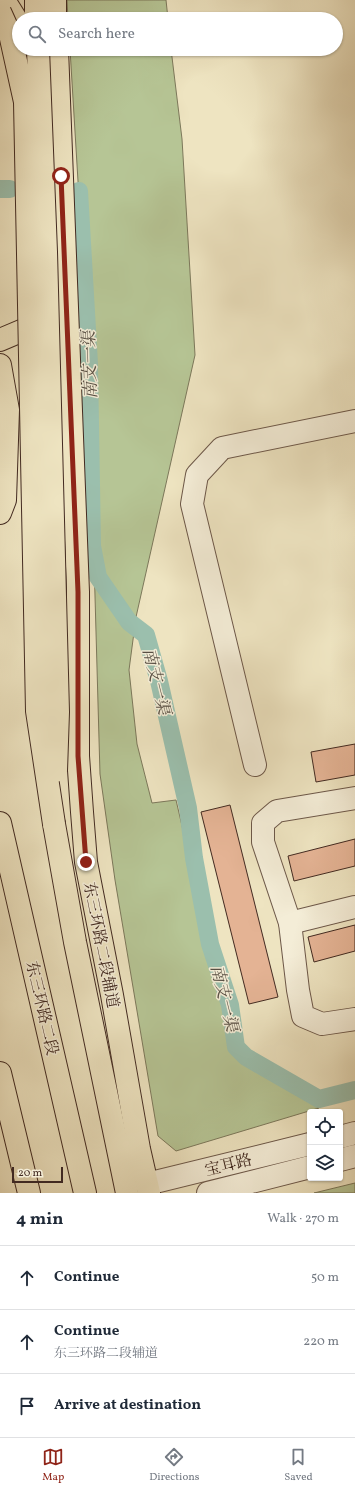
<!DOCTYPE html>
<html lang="en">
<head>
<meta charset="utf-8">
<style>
	body { margin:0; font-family:Vollkorn,"Noto Serif SC",serif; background:#f6f6f7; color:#1f2937 }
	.controls { position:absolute; right:12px; bottom:12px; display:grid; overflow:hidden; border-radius:4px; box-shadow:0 1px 3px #0004 }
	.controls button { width:36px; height:36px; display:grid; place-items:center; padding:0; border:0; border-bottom:1px solid #e0e1e3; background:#fff; color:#1f2937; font:20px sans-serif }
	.scale { position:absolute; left:12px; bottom:10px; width:51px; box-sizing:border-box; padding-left:4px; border:2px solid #422a21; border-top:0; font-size:11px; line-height:14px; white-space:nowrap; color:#422a21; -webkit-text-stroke:3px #f4edd7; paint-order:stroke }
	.stop { position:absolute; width:12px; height:12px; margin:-9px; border:3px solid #8f2418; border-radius:50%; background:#fff }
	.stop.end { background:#8f2418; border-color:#fff; box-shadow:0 1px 4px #0008 }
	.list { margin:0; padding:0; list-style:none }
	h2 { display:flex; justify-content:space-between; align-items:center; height:52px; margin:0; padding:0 16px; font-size:17px }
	h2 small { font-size:13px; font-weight:400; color:#747a83 }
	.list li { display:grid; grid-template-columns:26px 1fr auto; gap:12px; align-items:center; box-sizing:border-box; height:64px; padding:0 16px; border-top:1px solid #e0e1e3 }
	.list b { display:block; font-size:15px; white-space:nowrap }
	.list p { margin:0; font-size:13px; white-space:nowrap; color:#747a83 }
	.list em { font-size:13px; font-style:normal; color:#747a83 }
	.icon { flex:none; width:22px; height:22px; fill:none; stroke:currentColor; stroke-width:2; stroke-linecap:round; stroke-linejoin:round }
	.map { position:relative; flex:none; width:355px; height:1193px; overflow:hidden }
	.search { position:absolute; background:#fff; box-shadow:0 1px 3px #0004; left:12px; right:12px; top:12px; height:44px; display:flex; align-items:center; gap:10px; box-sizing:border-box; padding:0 14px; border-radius:22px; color:#747a83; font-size:15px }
	.sheet { height:244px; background:#fff }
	nav { display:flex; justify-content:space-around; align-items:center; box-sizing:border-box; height:56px; border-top:1px solid #e0e1e3; background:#fff; font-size:11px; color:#747a83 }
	nav a { display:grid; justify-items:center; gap:2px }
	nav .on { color:#8f2418 }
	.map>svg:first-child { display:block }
</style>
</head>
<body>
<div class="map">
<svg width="355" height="1193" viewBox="0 0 355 1193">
	<rect width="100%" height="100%" fill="#eee4c1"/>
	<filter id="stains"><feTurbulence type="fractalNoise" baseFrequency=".005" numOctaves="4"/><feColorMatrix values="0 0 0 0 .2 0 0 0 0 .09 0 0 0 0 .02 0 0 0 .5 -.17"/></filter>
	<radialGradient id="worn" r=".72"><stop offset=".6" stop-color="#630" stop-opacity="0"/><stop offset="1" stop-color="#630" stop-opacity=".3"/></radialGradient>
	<!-- green -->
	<g fill="#b6c595" stroke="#7c785b">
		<polygon points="67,0 166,0 168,19 68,19"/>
		<polygon points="70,49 171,49 182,139 195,355 136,617 129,670 137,744 152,803 176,800 235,1054 319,1108 176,1151 158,1136 115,880 100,774 88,346"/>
		<polygon points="355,1183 355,1193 314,1193"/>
	</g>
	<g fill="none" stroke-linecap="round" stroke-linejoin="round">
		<!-- canal -->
		<g stroke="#9bbfad" stroke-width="18">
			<polyline points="0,189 10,189"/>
			<polyline points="79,191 89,364 92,546 98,577 129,622 146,635 159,681 188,808 194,858 210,944 230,1005 236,1047 246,1057 319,1099 355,1090"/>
		</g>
	</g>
	<!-- building -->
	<g fill="#e4b394" stroke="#422a21">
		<polygon points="355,744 355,775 316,782 311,752"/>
		<polygon points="230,805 278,997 249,1004 201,812"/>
		<polygon points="355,839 355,866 294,881 288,856"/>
		<polygon points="355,925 355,951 314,962 308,937"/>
	</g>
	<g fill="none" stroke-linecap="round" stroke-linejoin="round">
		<!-- minor casing -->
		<g stroke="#6d5849" stroke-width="24">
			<g id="minor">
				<polyline points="255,765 192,504 197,475 222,448 355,421"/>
				<polyline points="355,798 277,811 263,823 263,842 290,923 298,990 303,1016 322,1024 355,1019"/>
				<polyline points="290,923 355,907"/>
				<polyline points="340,1137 355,1133"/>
				<polyline points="340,1160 355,1156"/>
				<polyline points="147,1184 310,1144"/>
				<polyline points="208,1193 310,1167"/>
			</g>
		</g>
		<!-- major casing -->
		<g stroke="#422a21" stroke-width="24">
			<g id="major">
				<polyline points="4,0 19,24"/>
				<polyline points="55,0 55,19"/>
				<polyline points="57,49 78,592 78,756 82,812 86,862 112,995 139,1149 149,1193"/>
				<polyline points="0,340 47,320"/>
			</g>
		</g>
		<!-- highway casing -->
		<g stroke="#422a21" stroke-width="24">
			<g id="highway">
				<polyline points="36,0 36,19"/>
				<polyline points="0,365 8,410 5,500 0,513"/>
				<polyline points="0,823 85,1193"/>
				<polyline points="54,824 75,942 127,1193"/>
				<polyline points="0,1073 29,1193"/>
			</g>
		</g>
		<!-- minor -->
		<use href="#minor" stroke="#f4edd7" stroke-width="22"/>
		<!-- major -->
		<use href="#major" stroke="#eee4c1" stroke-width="22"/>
		<!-- highway -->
		<use href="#highway" stroke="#eee4c1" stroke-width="22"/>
		<!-- highway-bridge casing -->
		<g stroke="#422a21" stroke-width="24" stroke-linecap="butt">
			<g id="highway-bridge">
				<polyline points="0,12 10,34 25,102 37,711 54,824"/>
				<polyline points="38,49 46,252 58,712 56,771"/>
			</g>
		</g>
		<!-- highway-bridge -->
		<use href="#highway-bridge" stroke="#eee4c1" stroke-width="22"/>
	</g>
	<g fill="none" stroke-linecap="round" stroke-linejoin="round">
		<!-- route -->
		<polyline stroke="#8f2418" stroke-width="5" points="61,176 78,592 78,756 86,862"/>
	</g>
	<g text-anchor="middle" stroke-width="3" stroke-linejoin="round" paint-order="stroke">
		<!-- street labels -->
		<g font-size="16" fill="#422a21" stroke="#f4edd7">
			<text transform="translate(102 945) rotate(79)" y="6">东三环路二段辅道</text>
			<text transform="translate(43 1008) rotate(77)" y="6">东三环路二段</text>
			<text transform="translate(228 1164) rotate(-14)" y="6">宝耳路</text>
		</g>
		<!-- water labels -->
		<g font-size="17" font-style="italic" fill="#584f44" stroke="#f4edd7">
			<text transform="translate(89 365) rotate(-92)" y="6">南支一渠</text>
			<text transform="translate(157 681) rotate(76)" y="6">南支一渠</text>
			<text transform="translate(225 998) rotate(76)" y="6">南支一渠</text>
		</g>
	</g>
	<rect width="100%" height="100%" filter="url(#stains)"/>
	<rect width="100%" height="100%" fill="url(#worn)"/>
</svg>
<div class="controls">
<button><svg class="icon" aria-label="locate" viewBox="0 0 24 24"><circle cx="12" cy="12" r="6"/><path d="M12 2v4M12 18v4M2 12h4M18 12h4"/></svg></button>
<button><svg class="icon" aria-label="layers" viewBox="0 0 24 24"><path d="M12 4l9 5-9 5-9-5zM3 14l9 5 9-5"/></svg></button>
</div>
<div class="scale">20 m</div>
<div class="stop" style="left:61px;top:176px"></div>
<div class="stop end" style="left:86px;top:862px"></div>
<div class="search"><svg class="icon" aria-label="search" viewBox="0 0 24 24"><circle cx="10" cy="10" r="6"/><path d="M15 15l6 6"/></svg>Search here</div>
</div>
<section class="sheet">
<h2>4 min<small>Walk · 270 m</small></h2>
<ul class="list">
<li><svg class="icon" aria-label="ahead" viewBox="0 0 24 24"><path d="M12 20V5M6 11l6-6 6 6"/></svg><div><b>Continue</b></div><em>50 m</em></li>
<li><svg class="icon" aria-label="ahead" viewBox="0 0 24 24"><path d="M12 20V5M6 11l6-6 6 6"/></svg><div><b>Continue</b><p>东三环路二段辅道</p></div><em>220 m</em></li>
<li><svg class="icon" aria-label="arrive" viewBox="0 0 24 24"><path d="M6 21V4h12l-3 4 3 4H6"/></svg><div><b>Arrive at destination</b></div></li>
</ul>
</section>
<nav>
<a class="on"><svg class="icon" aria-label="map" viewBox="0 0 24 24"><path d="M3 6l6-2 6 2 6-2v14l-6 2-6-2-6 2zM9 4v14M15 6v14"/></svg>Map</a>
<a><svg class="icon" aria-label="directions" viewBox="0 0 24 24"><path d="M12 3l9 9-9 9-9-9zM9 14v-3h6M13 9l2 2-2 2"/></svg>Directions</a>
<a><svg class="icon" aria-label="saved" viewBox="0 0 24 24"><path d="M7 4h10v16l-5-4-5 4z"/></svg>Saved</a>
</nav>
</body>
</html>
